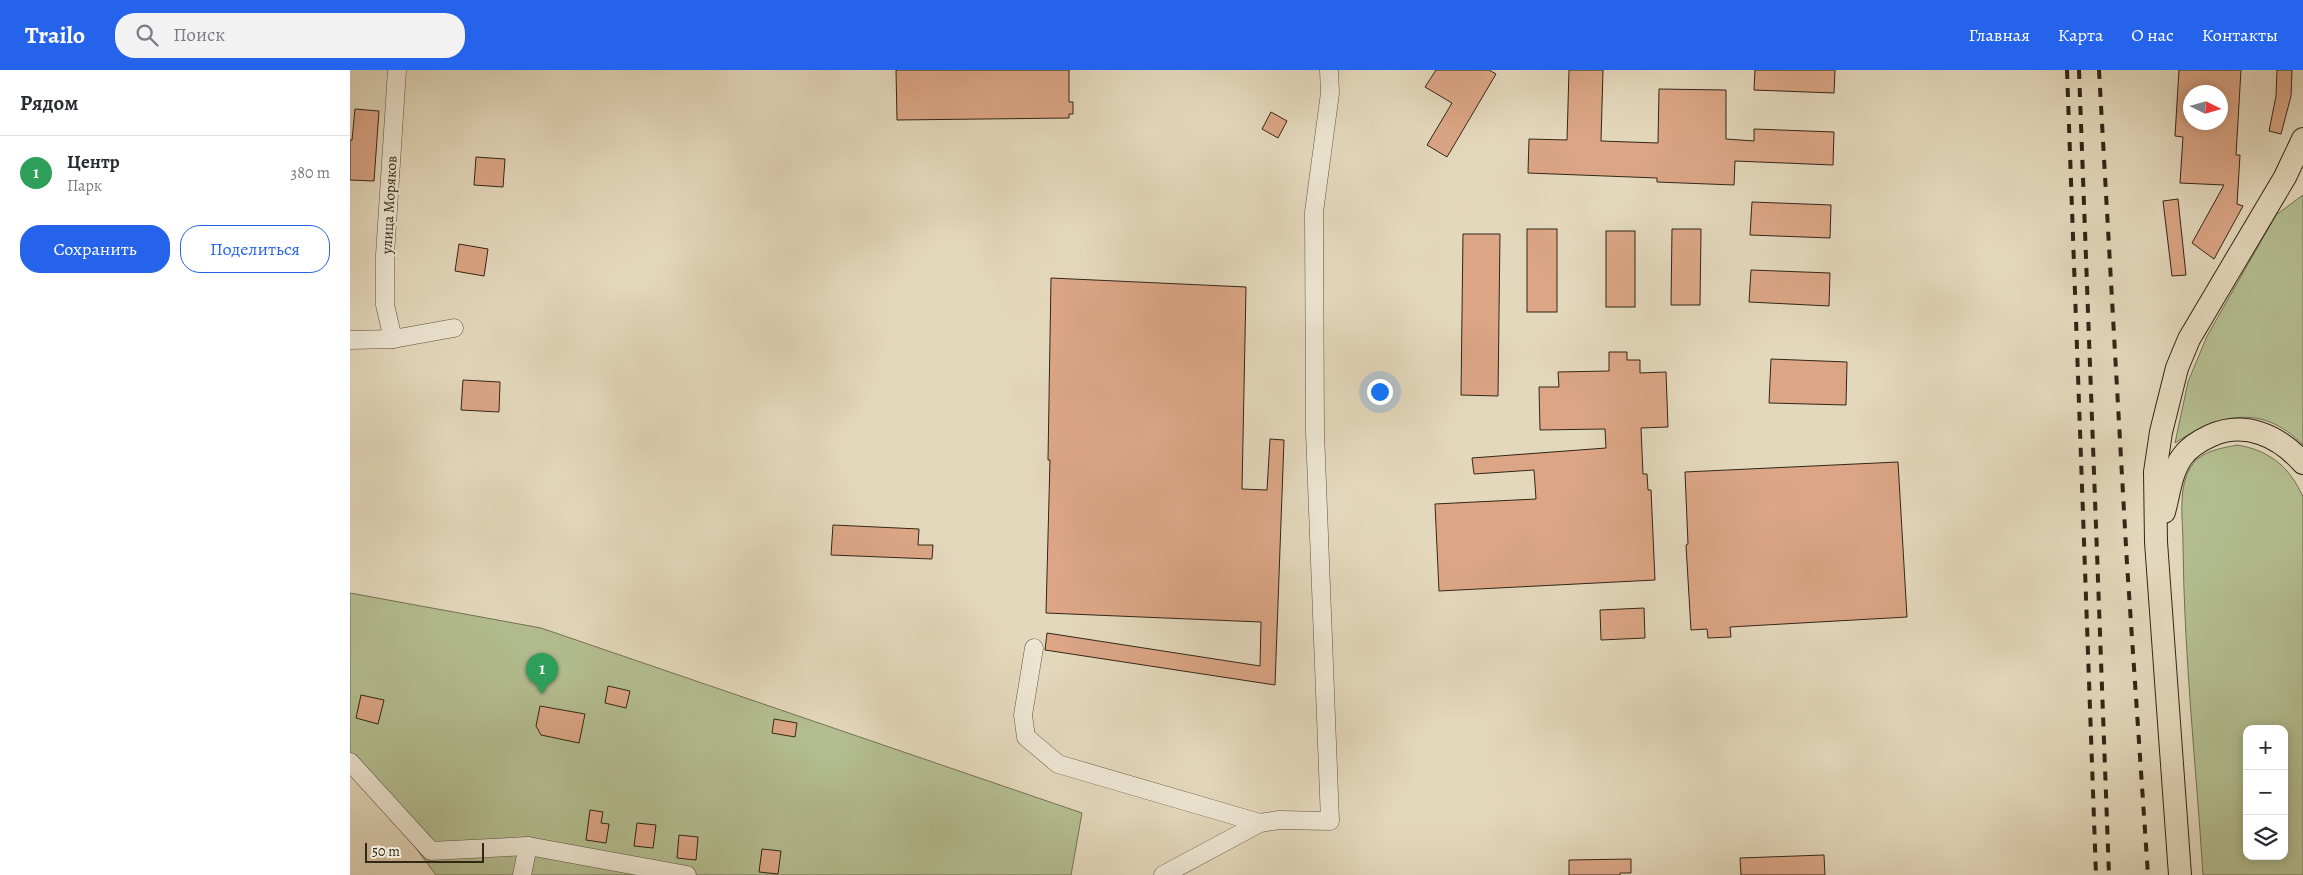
<!DOCTYPE html>
<html lang="ru">
<head>
<meta charset="utf-8">
<style>
	body { margin:0; font-family:Alegreya,serif; background:#f2f2f3; color:#2b2b33 }
	.controls { position:absolute; right:15px; bottom:15px; display:grid; overflow:hidden; border-radius:10px; box-shadow:0 2px 12px #0003 }
	.controls button { width:45px; height:45px; display:grid; place-items:center; padding:0; border:0; border-bottom:1px solid #e1e1e2; background:#fff; color:#2b2b33; font:25px sans-serif }
	.compass { position:absolute; left:1833px; top:15px; width:45px; height:45px; border-radius:50%; background:#fff; box-shadow:0 2px 12px #0003; rotate:95deg }
	.scale { position:absolute; left:15px; bottom:12px; width:119px; box-sizing:border-box; padding-left:5px; border:2px solid #322617; border-top:0; font-size:14px; line-height:18px; white-space:nowrap; color:#322617; -webkit-text-stroke:4px #ede6d3; paint-order:stroke }
	.you { position:absolute; left:1029px; top:321px; width:18px; height:18px; margin:-12px; border:4px solid #fff; border-radius:50%; background:#1a73e8; box-shadow:0 0 0 8px #1a73e833 }
	.badge { display:grid; place-items:center; width:32px; height:32px; border-radius:50%; background:#2563eb; color:#fff; font-size:16px; font-weight:700 }
	.pin { position:absolute; translate:-50% -41px; filter:drop-shadow(0 1px 2px #0008) }
	.pin::after { content:''; position:absolute; top:26px; width:18px; height:15px; background:inherit; clip-path:polygon(0 0,100% 0,50% 100%) }
	.list { margin:0; padding:0; list-style:none }
	h2 { display:flex; justify-content:space-between; align-items:center; height:65px; margin:0; padding:0 20px; font-size:21px }
	h2 small { font-size:16px; font-weight:400; color:#7c7c81 }
	.list li { display:grid; grid-template-columns:32px 1fr auto; gap:15px; align-items:center; box-sizing:border-box; height:75px; padding:0 20px; border-top:1px solid #e1e1e2 }
	.list b { display:block; font-size:19px; white-space:nowrap }
	.list p { margin:0; font-size:16px; white-space:nowrap; color:#7c7c81 }
	.list em { font-size:16px; font-style:normal; color:#7c7c81 }
	.actions { display:flex; gap:10px; padding:15px 20px }
	.actions a { flex:1; padding:11px 0; border:1px solid #2563eb; border-radius:20px; text-align:center; font-size:18px; color:#2563eb }
	.actions .main { background:#2563eb; color:#fff }
	.icon { flex:none; width:28px; height:28px; fill:none; stroke:currentColor; stroke-width:2; stroke-linecap:round; stroke-linejoin:round }
	.map { position:relative; flex:none; width:1953px; height:805px; overflow:hidden }
	header { display:flex; align-items:center; gap:30px; box-sizing:border-box; height:70px; padding:0 25px; background:#2563eb; color:#fff }
	header strong { font-size:24px }
	nav { display:flex; gap:28px; margin-inline-start:auto; font-size:18px }
	.search { width:350px; height:45px; background:#f2f2f3; display:flex; align-items:center; gap:12px; box-sizing:border-box; padding:0 18px; border-radius:20px; color:#7c7c81; font-size:19px }
	main { display:flex }
	aside { flex:1; background:#fff }
	.map>svg:first-child { display:block }
</style>
</head>
<body>
<header>
<strong>Trailo</strong>
<div class="search"><svg class="icon" aria-label="search" viewBox="0 0 24 24"><circle cx="10" cy="10" r="6"/><path d="M15 15l6 6"/></svg>Поиск</div>
<nav><a>Главная</a><a>Карта</a><a>О нас</a><a>Контакты</a></nav>
</header>
<main>
<aside>
<h2>Рядом<small></small></h2>
<ul class="list">
<li><span class="badge" style="background:#2e9e5b">1</span><div><b>Центр</b><p>Парк</p></div><em>380 m</em></li>
</ul>
<div class="actions"><a class="main">Сохранить</a><a>Поделиться</a></div>
</aside>
<div class="map">
<svg width="1953" height="805" viewBox="0 0 1953 805">
	<rect width="100%" height="100%" fill="#e4d8bc"/>
	<filter id="stains"><feTurbulence type="fractalNoise" baseFrequency=".004" numOctaves="4"/><feColorMatrix values="0 0 0 0 .2 0 0 0 0 .09 0 0 0 0 .02 0 0 0 .5 -.17"/></filter>
	<radialGradient id="worn" r=".72"><stop offset=".6" stop-color="#630" stop-opacity="0"/><stop offset="1" stop-color="#630" stop-opacity=".3"/></radialGradient>
	<!-- green -->
	<g fill="#b4bf91" stroke="#737254" fill-rule="evenodd">
		<path d="M1953 125V375C1912 333 1869 344 1825 373L1838 312 1857 266 1926 145Z"/>
		<path d="M1887 375C1919 380 1940 397 1953 427V805H1853C1846 695 1834 585 1833 475 1833 452 1828 421 1839 400 1849 381 1868 379 1887 375ZM1897 659H1934V786H1897Z"/>
		<polygon points="0,523 191,558 732,743 721,805 86,805 0,690"/>
	</g>
	<!-- building -->
	<g fill="#dca686" stroke="#322617" fill-rule="evenodd">
		<polygon points="546,0 719,0 719,32 723,32 723,44 719,44 719,48 547,50"/>
		<polygon points="1086,0 1139,0 1146,4 1097,87 1077,75 1102,33 1075,17"/>
		<polygon points="1219,0 1253,0 1251,71 1308,73 1309,19 1376,20 1376,69 1404,71 1404,59 1484,62 1483,95 1385,91 1384,115 1307,112 1307,108 1178,103 1179,69 1217,70"/>
		<polygon points="1405,0 1485,0 1484,23 1404,20"/>
		<path d="M1829 0H1891L1886 85H1890L1887 134 1893 136 1864 189 1842 173 1874 115 1830 113 1833 67 1825 66ZM1840 22H1870V52H1840Z"/>
		<polygon points="1927,0 1942,0 1941,26 1931,64 1919,61 1926,26"/>
		<polygon points="5,39 29,41 24,111 0,110 0,70 2,70"/>
		<polygon points="921,42 937,51 928,68 912,59"/>
		<polygon points="126,87 155,89 153,117 124,115"/>
		<polygon points="1828,129 1836,205 1822,206 1813,131"/>
		<polygon points="1402,132 1481,135 1480,168 1400,165"/>
		<rect x="1177" y="159" width="30" height="83"/>
		<polygon points="1322,159 1351,159 1350,235 1321,235"/>
		<rect x="1256" y="161" width="29" height="76"/>
		<polygon points="1113,164 1150,164 1148,326 1111,325"/>
		<polygon points="109,174 138,179 134,206 105,201"/>
		<polygon points="1401,200 1480,203 1479,236 1399,232"/>
		<polygon points="701,208 896,217 892,419 917,420 920,369 934,370 925,615 695,580 697,563 910,596 911,552 696,543 700,390 698,390"/>
		<polygon points="1259,282 1277,282 1277,290 1290,290 1290,303 1316,302 1318,357 1291,358 1293,404 1297,404 1298,420 1301,420 1305,510 1089,521 1085,434 1186,429 1184,400 1124,404 1122,388 1256,378 1255,359 1190,360 1189,317 1209,317 1208,302 1259,301"/>
		<polygon points="1421,289 1497,292 1496,335 1419,333"/>
		<polygon points="113,310 150,312 149,342 111,340"/>
		<polygon points="1548,392 1557,547 1380,557 1381,567 1358,568 1357,559 1341,560 1336,475 1338,474 1335,402"/>
		<polygon points="483,455 569,459 568,475 583,475 582,489 481,485"/>
		<polygon points="1294,538 1295,568 1251,570 1250,540"/>
		<polygon points="258,616 280,621 276,638 255,633"/>
		<polygon points="11,625 34,630 28,654 6,648"/>
		<polygon points="190,636 235,644 229,673 191,665 186,656"/>
		<polygon points="424,649 447,653 445,667 422,663"/>
		<polygon points="240,740 253,742 251,753 259,754 256,773 236,770"/>
		<polygon points="287,753 306,755 303,778 284,776"/>
		<polygon points="329,765 348,767 346,790 327,788"/>
		<polygon points="412,779 431,781 428,804 409,802"/>
		<polygon points="1474,785 1475,805 1391,805 1390,788"/>
		<polygon points="1281,789 1281,803 1270,803 1270,805 1219,805 1219,790"/>
	</g>
	<g fill="none" stroke-linecap="round" stroke-linejoin="round">
		<!-- minor casing -->
		<g stroke="#5e5240" stroke-width="19">
			<g id="minor">
				<polyline points="43,269 35,235 35,185 47,0"/>
				<polyline points="0,270 43,269 104,258"/>
				<polyline points="684,578 673,645 676,667 708,694 910,753"/>
				<polyline points="0,692 81,781 178,776 337,805"/>
				<polyline points="172,805 178,776"/>
				<polyline points="813,805 910,753 929,750 980,751 965,362 964,142 980,23 979,0"/>
			</g>
		</g>
		<!-- major casing -->
		<g stroke="#322617" stroke-width="24">
			<g id="major">
				<path d="M1814 442C1819 424 1821 402 1832 387 1839 377 1849 371 1860 366 1895 350 1929 366 1953 393"/>
				<polyline points="1830,805 1806,472 1805,402 1811,362 1827,298 1839,269 1935,107 1953,69"/>
			</g>
		</g>
		<!-- minor -->
		<use href="#minor" stroke="#ede6d3" stroke-width="18"/>
		<!-- major -->
		<use href="#major" stroke="#e4d8bc" stroke-width="22"/>
		<!-- rail -->
		<g stroke="#322617" stroke-width="4" stroke-dasharray="9 9" stroke-linecap="butt">
			<polyline points="1717,0 1746,805"/>
			<polyline points="1729,0 1759,805"/>
			<polyline points="1749,0 1777,494 1798,805"/>
		</g>
	</g>
	<g text-anchor="middle" stroke-width="4" stroke-linejoin="round" paint-order="stroke">
		<!-- street labels -->
		<g font-size="15" fill="#322617" stroke="#ede6d3">
			<text transform="translate(39 135) rotate(-87)" y="5">улица Моряков</text>
		</g>
	</g>
	<rect width="100%" height="100%" filter="url(#stains)"/>
	<rect width="100%" height="100%" fill="url(#worn)"/>
</svg>
<div class="controls">
<button>+</button>
<button>−</button>
<button><svg class="icon" aria-label="layers" viewBox="0 0 24 24"><path d="M12 4l9 5-9 5-9-5zM3 14l9 5 9-5"/></svg></button>
</div>
<svg class="compass" viewBox="-18 -18 36 36"><path d="M0-13l5 13h-10z" fill="#e53935"/><path d="M0 13l5-13h-10z" fill="#7c7c81"/></svg>
<div class="scale">50 m</div>
<div class="you"></div>
<div class="pin badge" style="left:192px;top:624px;background:#2e9e5b">1</div>
</div>
</main>
</body>
</html>
